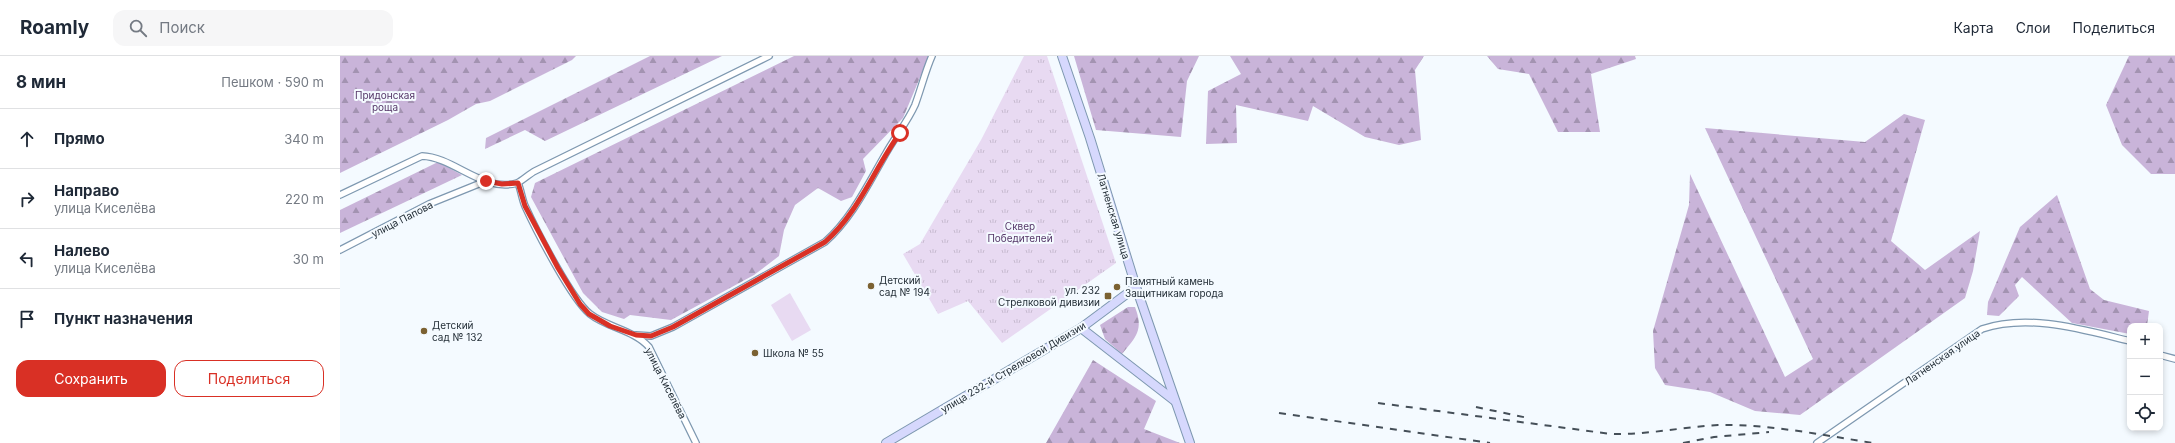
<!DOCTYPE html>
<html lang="ru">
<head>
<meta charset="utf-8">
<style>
	body { margin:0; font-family:Inter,sans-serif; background:#f6f6f7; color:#1f2937 }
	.controls { position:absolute; right:12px; bottom:12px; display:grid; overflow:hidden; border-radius:8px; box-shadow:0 2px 6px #0003 }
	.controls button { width:36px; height:36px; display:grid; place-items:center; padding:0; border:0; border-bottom:1px solid #e0e1e3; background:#fff; color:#1f2937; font:20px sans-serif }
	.stop { position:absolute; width:12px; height:12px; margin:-9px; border:3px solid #d93025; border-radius:50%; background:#fff }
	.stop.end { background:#d93025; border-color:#fff; box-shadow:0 1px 4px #0008 }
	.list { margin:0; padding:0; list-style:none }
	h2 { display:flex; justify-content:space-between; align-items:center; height:52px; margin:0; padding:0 16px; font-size:17px }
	h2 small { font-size:13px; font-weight:400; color:#747a83 }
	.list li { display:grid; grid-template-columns:26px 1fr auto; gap:12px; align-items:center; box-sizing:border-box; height:60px; padding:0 16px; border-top:1px solid #e0e1e3 }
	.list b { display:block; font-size:15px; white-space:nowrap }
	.list p { margin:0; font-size:13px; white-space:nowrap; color:#747a83 }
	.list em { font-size:13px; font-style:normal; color:#747a83 }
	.actions { display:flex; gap:8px; padding:12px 16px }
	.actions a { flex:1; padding:9px 0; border:1px solid #d93025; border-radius:12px; text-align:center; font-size:14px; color:#d93025 }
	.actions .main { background:#d93025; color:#fff }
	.icon { flex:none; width:22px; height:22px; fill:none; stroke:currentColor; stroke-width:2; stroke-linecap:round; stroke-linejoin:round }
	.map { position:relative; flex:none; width:1835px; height:387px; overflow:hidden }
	header { display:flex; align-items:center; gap:24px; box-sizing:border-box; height:56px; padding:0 20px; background:#fff; border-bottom:1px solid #e0e1e3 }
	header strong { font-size:19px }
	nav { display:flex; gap:22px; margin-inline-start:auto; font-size:14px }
	.search { width:280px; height:36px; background:#f6f6f7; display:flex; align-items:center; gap:10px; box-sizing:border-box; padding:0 14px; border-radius:12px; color:#747a83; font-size:15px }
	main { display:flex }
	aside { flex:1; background:#fff }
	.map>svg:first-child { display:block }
</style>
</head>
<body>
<header>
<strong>Roamly</strong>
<div class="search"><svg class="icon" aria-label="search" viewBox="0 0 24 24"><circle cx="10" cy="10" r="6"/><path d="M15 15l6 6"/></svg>Поиск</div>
<nav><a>Карта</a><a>Слои</a><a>Поделиться</a></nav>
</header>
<main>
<aside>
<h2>8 мин<small>Пешком · 590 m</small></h2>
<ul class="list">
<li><svg class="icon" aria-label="ahead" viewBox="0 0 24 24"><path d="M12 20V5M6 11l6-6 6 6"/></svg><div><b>Прямо</b></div><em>340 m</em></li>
<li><svg class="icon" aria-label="right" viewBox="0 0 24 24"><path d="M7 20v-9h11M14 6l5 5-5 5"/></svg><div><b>Направо</b><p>улица Киселёва</p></div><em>220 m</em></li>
<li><svg class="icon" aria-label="left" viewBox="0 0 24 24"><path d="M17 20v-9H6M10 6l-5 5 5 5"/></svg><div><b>Налево</b><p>улица Киселёва</p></div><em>30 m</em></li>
<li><svg class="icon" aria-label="arrive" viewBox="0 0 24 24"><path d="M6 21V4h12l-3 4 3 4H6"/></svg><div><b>Пункт назначения</b></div></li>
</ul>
<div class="actions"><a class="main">Сохранить</a><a>Поделиться</a></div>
</aside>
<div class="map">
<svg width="1835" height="387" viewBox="0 0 1835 387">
	<defs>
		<pattern id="forest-firs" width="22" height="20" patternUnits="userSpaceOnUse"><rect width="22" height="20" fill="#c9b4d9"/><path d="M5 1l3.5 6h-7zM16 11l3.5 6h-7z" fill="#a393b1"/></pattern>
		<pattern id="park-tufts" width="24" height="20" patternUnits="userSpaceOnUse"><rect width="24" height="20" fill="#e8daf2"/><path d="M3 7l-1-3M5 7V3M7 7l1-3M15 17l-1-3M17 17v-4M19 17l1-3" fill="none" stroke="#c7bbd0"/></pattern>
	</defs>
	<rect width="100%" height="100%" fill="#f4faff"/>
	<!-- forest -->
	<g fill="url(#forest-firs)">
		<polygon points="0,0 236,0 232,4 150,45 136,48 108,64 0,117"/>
		<polygon points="310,0 382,0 205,85 185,74 145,93 146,82"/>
		<polygon points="454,0 589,0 563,62 523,103 526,115 512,141 501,145 478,132 455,149 444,174 439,200 414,219 331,264 290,259 284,263 262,256 243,237 191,141 195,127"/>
		<polygon points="734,0 859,0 847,25 841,81 756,74"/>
		<polygon points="890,0 1084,0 1075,14 1081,84 1059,89 1025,81 973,50 968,65 896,49 897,87 866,88 868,35 901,18"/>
		<polygon points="1147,0 1295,0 1296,3 1251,18 1260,76 1218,76 1189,18 1158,13"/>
		<polygon points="1789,0 1835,0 1835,118 1811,118 1782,89 1766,49"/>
		<polygon points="1564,58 1585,64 1551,185 1585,214 1640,175 1633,215 1625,242 1460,359 1415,355 1370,336 1325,329 1315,312 1313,275 1349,149 1350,118 1445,321 1473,303 1365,72 1525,86"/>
		<polygon points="98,106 122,119 0,177 0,154"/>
		<polygon points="1717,139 1750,233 1764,244 1809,255 1807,270 1790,270 1790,278 1732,267 1682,221 1675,229 1679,240 1659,260 1647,259 1648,246 1680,171"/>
		<path d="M788 251H795C804 274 796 281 782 298L765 283 760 269Z"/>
		<polygon points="753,304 816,345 804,373 840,387 706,387"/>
	</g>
	<!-- park -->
	<polygon fill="url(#park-tufts)" points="684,0 707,0 776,207 662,287 628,245 598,258 563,198 580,188 641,84"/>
	<!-- garden -->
	<polygon fill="#e8daf2" points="450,237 471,274 452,285 431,249"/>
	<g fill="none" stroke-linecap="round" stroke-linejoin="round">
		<!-- street casing -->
		<g stroke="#7e98b0" stroke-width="8">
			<g id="street">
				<path d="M178 127C181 134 182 143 185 150 196 174 232 244 250 258 268 272 294 274 309 291L356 387"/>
				<path d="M0 139 82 100C114 101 143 137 177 127 182 125 189 118 195 115L429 0"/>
				<polyline points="0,194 89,148 146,125"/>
				<path d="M296 279 311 280 333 271 485 186C512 162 527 130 545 99 554 82 567 67 575 49 581 33 585 16 592 0"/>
				<polyline points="1820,299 1835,303"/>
				<path d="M1477 387 1642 273C1689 257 1744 274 1790 285"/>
			</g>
		</g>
		<!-- secondary casing -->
		<g stroke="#7e98b0" stroke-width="10">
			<g id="secondary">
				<polyline points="722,0 750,82 796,231 850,387"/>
				<polyline points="741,272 835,345"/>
				<polyline points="546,387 741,272 796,231"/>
			</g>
		</g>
		<!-- street -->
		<use href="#street" stroke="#fff" stroke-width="5.5"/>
		<!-- secondary -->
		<use href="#secondary" stroke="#d6d8fd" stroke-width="8"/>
		<!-- rail -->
		<g stroke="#454f58" stroke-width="2" stroke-dasharray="7 7" stroke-linecap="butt">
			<path d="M1038 347 1271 378C1307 379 1342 371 1378 369 1429 368 1482 379 1533 387"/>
			<polyline points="1136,351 1188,362"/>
			<polyline points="939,357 1150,387"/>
			<polyline points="1343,387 1374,381 1429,376"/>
		</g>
	</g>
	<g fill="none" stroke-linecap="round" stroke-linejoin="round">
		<!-- route -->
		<path stroke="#d93025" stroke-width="5" d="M146 125 162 128 178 127 185 150 218 212 240 248 249 258 270 270 296 279 311 280 333 271 485 186C519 156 534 113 560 77"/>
	</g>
	<!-- markers -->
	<g fill="#7b6132" stroke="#f4faff" stroke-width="1.5">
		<circle cx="531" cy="230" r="4"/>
		<circle cx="777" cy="231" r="4"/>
		<rect x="764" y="236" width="8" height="8" rx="2"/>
		<circle cx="84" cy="275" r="4"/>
		<circle cx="415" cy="297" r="4"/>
	</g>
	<g text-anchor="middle" stroke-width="4" stroke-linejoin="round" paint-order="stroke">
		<!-- park labels -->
		<g font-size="10" fill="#553768" stroke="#f4faff">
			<text x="45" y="43">Придонская<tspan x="45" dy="12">роща</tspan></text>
			<text x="680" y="174">Сквер<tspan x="680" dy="12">Победителей</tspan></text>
		</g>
		<!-- street labels -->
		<g font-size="10" fill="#1f2a33" stroke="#f4faff">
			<text transform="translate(774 160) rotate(73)" y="4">Латненская улица</text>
			<text transform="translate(62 163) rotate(-27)" y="4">улица Папова</text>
			<text transform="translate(1602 301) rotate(-35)" y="4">Латненская улица</text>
			<text transform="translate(673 311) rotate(-31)" y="4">улица 232-й Стрелковой Дивизии</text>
			<text transform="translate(326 327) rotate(63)" y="4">улица Киселёва</text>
		</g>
		<!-- poi labels -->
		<g font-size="10" fill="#1f2a33" stroke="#f4faff" text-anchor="start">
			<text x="539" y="228">Детский<tspan x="539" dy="12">сад № 194</tspan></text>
			<text x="785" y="229">Памятный камень<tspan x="785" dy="12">Защитникам города</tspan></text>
			<text x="760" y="238" text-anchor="end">ул. 232<tspan x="760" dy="12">Стрелковой дивизии</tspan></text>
			<text x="92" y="273">Детский<tspan x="92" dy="12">сад № 132</tspan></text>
			<text x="423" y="301">Школа № 55</text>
		</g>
	</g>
</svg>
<div class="controls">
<button>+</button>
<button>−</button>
<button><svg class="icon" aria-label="locate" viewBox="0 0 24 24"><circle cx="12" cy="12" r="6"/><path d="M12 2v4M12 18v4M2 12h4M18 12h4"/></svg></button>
</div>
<div class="stop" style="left:560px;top:77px"></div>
<div class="stop end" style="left:146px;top:125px"></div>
</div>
</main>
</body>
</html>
